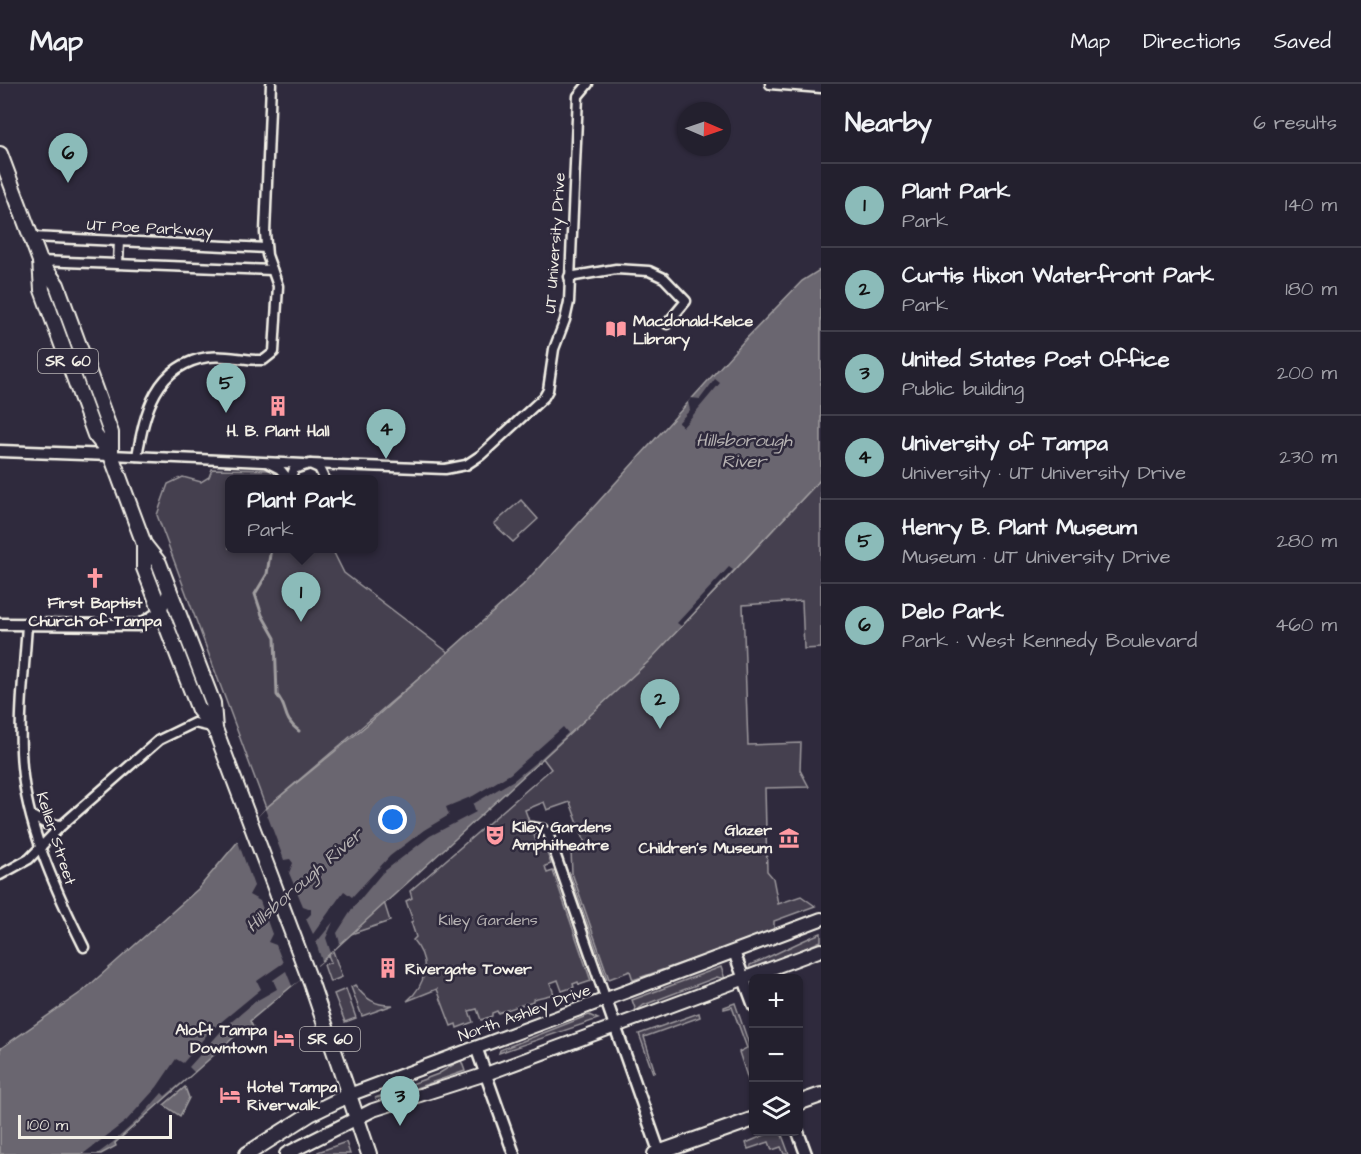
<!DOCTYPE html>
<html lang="en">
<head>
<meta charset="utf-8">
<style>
	body { margin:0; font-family:"Architects Daughter",sans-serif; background:#2b2836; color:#f1f3f6 }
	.controls { position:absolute; right:18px; bottom:18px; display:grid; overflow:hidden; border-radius:9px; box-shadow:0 2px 4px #0004 }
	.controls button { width:54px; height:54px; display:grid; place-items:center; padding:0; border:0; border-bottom:2px solid #403e4a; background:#23202e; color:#f1f3f6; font:30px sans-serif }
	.compass { position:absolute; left:677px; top:18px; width:54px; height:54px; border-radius:50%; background:#23202e; box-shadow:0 2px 4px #0004; rotate:92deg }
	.scale { position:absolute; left:18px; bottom:15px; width:154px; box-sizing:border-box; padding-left:6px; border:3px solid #f4f1e8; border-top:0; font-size:16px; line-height:21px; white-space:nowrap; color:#f4f1e8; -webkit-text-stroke:4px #2f2a3d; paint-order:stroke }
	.you { position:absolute; left:393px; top:736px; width:21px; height:21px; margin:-15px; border:4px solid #fff; border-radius:50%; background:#1a73e8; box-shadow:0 0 0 9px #1a73e833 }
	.badge { display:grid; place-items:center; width:39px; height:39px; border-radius:50%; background:#8bbbb9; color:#111; font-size:20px; font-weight:700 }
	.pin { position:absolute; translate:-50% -50px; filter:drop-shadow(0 2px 3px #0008) }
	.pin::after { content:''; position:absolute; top:32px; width:21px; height:18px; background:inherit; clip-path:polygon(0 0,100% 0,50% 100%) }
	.popup { position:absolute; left:225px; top:391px; width:153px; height:78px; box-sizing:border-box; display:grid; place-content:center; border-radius:9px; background:#23202e; filter:drop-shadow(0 2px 4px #0005); font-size:20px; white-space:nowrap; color:#a3a3aa }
	.popup b { font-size:22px; color:#f1f3f6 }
	.popup::after { content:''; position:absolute; left:50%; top:100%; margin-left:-12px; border:12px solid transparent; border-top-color:#23202e }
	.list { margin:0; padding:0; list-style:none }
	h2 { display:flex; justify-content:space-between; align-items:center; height:78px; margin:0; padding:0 24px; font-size:26px }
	h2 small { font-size:20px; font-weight:400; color:#a3a3aa }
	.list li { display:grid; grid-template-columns:39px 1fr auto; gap:18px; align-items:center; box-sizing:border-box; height:84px; padding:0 24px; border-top:2px solid #403e4a }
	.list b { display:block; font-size:22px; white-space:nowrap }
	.list p { margin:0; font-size:20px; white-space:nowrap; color:#a3a3aa }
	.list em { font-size:20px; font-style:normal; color:#a3a3aa }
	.icon { flex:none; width:33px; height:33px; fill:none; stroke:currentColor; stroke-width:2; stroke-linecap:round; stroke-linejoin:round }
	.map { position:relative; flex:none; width:821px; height:1070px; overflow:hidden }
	header { display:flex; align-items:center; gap:36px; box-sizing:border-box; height:84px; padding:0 30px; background:#23202e; border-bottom:2px solid #403e4a }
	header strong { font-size:28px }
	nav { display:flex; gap:33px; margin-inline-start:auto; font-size:21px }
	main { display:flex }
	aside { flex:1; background:#23202e }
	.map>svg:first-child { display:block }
</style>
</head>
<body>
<header>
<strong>Map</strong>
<nav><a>Map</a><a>Directions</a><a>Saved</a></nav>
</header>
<main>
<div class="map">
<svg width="821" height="1070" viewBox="0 0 821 1070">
	<rect width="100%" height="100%" fill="#2f2a3d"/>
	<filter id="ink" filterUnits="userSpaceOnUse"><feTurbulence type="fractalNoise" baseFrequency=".0167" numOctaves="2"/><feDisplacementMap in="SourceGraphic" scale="12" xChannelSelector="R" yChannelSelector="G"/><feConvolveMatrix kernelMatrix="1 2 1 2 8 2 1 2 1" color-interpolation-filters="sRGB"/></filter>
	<g filter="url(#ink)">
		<!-- green -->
		<g fill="#454050" stroke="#9c989c" stroke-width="1.5">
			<polygon points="212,385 273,386 277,395 229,396 229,464 332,465 344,489 449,569 266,724 157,431 168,400 183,393 201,398 209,393"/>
			<path d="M821 395V564L804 565 802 517 743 521 748 661 801 659 800 686 809 703 765 704 767 787 773 794 778 820 801 812 815 822 774 837V847L633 896 630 887 609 895 572 789 571 767 585 759 570 718 547 726 544 718 525 726 539 765 545 763 551 780 545 782 547 789 553 787 591 897 579 901 578 898 573 900 574 903 562 907 558 896 550 899 554 910 533 915V917L498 929 497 927 492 929V932L481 936 477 925 469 927 473 938 457 944 456 940 451 942 437 905 407 917C427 900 431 877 413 856L416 853 411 838 413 837 406 817 412 814 410 807 551 685 542 673 680 544Z"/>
			<polygon points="521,416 538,435 513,458 494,440"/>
			<polygon points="569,787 607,895 604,896 569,799"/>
			<polygon points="384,818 390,837 348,851"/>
			<path d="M821 849V857L782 875 749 885 750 881C775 871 796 859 821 849Z"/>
			<polygon points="333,867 342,893 330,898 324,881 331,878 328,871"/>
			<polygon points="721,883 725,895 717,893 644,921 636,927 632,916"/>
			<path d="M355 901C365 915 376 922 393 921L362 932 351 903Z"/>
			<polygon points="346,905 356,934 345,938 334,910"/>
			<polygon points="735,919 753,972 753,1011 739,968 747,964 732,923 724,925 724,923"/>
			<polygon points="699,929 700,933 644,953 655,988 653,989 639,950"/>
			<polygon points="589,931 598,935 499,969 500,966"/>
			<polygon points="461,976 465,987 393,1012 375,1014 438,990"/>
			<polygon points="772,1048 782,1051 789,1070 784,1070 781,1063 772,1066 769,1058 748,1065 746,1059"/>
			<polygon points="346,1058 350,1070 319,1070 318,1068"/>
		</g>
		<!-- water -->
		<g fill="#6a6670" stroke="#a19ea0" stroke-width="1.5">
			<polygon points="821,185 821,395 648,578 322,877 250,937 255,947 249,954 242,946 115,1059 116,1062 101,1070 0,1070 0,965 83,907 198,805 266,724 367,641 523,501 743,258 802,197"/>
			<polygon points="185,1003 189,1014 180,1032 164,1021"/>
		</g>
		<!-- pier -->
		<g fill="#2f2a3d">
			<polygon points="715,295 720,299 683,343 678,339 690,326 688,318 691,314 700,315"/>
			<polygon points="729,483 733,486 681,542 677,539"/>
			<polygon points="563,643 568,649 542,673 514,696 473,720 476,728 430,752 382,789 353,824 337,849 340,859 331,869 326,854 333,838 316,859 322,877 317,881 318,884 292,902 286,887 273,896 277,905 256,917 224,944 189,983 194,988 165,1012 162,1009 140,1034 112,1059 97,1070 83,1070 126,1037 157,1003 176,975 183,979 210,947 261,905 257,897 283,879 276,861 268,858 272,850 260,817 249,811 254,802 237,755 265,725 284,776 290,775 293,779 289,789 303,822 311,825 311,830 306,835 313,850 344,807 352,813 390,772 424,746 449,731 446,723 473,712 510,690"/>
		</g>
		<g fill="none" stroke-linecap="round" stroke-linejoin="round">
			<!-- stream -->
			<path stroke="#a19ea0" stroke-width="3" d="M271 464 267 490 255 510 262 531 275 554 277 611C289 625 281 633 299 647"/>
			<!-- minor casing -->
			<g stroke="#f4f1e8" stroke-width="13">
				<g id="minor">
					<polyline points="770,0 821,4"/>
					<polyline points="32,153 266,164"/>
					<polyline points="40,177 272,186"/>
					<polyline points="118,180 119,157"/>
					<polyline points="569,193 616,185 649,187 664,194 686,217 667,240"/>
					<polyline points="111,371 304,380"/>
					<path d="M137 372C145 328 155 281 208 273 226 270 245 277 264 276L274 268 278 202 267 171 265 149 271 0"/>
					<polyline points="270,380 280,385 289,396"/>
					<polyline points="310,380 445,385 466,381 481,371 544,313 548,306 554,265 565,236 569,218 578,12 588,0"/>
					<polyline points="290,396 294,385 310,380 319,384 325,396"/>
					<path d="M27 541C24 589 17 644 23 692 30 750 58 811 84 863"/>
					<polyline points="32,732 46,740 62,741"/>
					<polyline points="531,743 543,745 548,749 606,916"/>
					<polyline points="0,791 29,775 62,741 159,656 194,639 212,643"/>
				</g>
			</g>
			<!-- tertiary casing -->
			<g stroke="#f4f1e8" stroke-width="15">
				<g id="tertiary">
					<polyline points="0,367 111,371"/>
					<polyline points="0,540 140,541 161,527 169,505"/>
					<polyline points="734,868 754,922"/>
					<polyline points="606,916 660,1070"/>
					<polyline points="476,963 514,1070"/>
					<polyline points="798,1048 806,1070"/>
				</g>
			</g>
			<!-- secondary casing -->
			<g stroke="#f4f1e8" stroke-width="16">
				<g id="secondary">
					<polyline points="349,1011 821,835"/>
					<polyline points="286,1070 373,1026 486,990 821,866"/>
				</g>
			</g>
			<!-- primary casing -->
			<g stroke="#f4f1e8" stroke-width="18">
				<g id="primary">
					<polyline points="0,70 40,177 57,201 111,349 111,371"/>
					<polyline points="40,177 42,206 95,351 111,371 144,460 159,479 213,619 215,645 311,899 369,1070"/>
					<polyline points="144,460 144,484 199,626 215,645"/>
					<polyline points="798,1019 821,1011"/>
					<polyline points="247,1070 310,1030 349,1011"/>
					<polyline points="655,1070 754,1035"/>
				</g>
			</g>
			<!-- minor -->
			<use href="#minor" stroke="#2f2a3d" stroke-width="8"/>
			<!-- tertiary -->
			<use href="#tertiary" stroke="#2f2a3d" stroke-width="10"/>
			<!-- secondary -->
			<use href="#secondary" stroke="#2f2a3d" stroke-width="12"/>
			<!-- primary -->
			<use href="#primary" stroke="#2f2a3d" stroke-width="14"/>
		</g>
	</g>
	<!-- icons -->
	<defs>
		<g id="library-bare" transform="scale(1.62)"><path d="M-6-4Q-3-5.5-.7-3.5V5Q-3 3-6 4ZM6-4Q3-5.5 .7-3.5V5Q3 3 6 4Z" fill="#ff9aa2" stroke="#2f2a3d" stroke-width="2.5" paint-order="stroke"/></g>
		<g id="building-bare" transform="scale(1.62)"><path d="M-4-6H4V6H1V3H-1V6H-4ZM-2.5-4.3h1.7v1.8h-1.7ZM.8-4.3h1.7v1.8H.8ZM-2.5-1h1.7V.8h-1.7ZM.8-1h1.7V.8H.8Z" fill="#ff9aa2" stroke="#2f2a3d" stroke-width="2.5" paint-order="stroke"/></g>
		<g id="church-bare" transform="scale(1.62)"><path d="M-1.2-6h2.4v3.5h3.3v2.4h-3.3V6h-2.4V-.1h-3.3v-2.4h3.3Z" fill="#ff9aa2" stroke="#2f2a3d" stroke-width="2.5" paint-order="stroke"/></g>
		<g id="theatre-bare" transform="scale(1.62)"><path d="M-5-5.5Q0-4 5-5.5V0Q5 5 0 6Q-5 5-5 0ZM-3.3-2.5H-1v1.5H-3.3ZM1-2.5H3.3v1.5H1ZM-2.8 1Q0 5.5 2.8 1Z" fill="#ff9aa2" stroke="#2f2a3d" stroke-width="2.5" paint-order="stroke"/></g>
		<g id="museum-bare" transform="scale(1.62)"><path d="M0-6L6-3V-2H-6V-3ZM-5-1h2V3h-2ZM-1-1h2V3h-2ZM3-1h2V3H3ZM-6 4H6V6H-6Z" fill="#ff9aa2" stroke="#2f2a3d" stroke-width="2.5" paint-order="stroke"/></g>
		<g id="hotel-bare" transform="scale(1.62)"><path d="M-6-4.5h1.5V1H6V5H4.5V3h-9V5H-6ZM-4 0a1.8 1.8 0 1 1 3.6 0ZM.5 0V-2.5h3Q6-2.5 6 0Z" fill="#ff9aa2" stroke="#2f2a3d" stroke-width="2.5" paint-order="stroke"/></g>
	</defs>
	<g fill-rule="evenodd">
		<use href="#library-bare" x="616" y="245"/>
		<use href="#building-bare" x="278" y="322"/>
		<use href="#church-bare" x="95" y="494"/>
		<use href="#theatre-bare" x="495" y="751"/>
		<use href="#museum-bare" x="789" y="754"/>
		<use href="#building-bare" x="388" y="884"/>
		<use href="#hotel-bare" x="284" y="954"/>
		<use href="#hotel-bare" x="230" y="1011"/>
	</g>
	<g text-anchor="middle" stroke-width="5" stroke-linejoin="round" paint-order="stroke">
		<!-- shield labels -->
		<g fill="#2f2a3d" stroke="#b9b5b5" stroke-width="1.5">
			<rect x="38" y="265" width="60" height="24" rx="4.5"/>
			<rect x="300" y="943" width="60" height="24" rx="4.5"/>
		</g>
		<g font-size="15" font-weight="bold" fill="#f4f1e8">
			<text x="68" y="282">SR 60</text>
			<text x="330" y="960">SR 60</text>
		</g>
		<!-- street labels -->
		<g font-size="16" fill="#f4f1e8" stroke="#2f2a3d">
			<text transform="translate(150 143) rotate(3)" y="6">UT Poe Parkway</text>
			<text transform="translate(554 159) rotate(-86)" y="6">UT University Drive</text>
			<text transform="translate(57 754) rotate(72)" y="6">Keller Street</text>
			<text transform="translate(524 928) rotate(-20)" y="6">North Ashley Drive</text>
		</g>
		<!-- poi labels -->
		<g font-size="16" font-weight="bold" fill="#f4f1e8" stroke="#2f2a3d" text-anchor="start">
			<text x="633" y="242">Macdonald-Kelce<tspan x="633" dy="18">Library</tspan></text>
			<text x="278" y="352" text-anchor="middle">H. B. Plant Hall</text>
			<text x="95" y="524" text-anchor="middle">First Baptist<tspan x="95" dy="18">Church of Tampa</tspan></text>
			<text x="512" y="748">Kiley Gardens<tspan x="512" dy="18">Amphitheatre</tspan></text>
			<text x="772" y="751" text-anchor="end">Glazer<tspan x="772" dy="18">Children's Museum</tspan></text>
			<text x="405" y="890">Rivergate Tower</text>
			<text x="267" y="951" text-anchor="end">Aloft Tampa<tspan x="267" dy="18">Downtown</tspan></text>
			<text x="247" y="1008">Hotel Tampa<tspan x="247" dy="18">Riverwalk</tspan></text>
		</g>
		<!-- park labels -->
		<g font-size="16" fill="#b7b3b3" stroke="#2f2a3d">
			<text x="488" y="841">Kiley Gardens</text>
		</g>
		<!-- water labels -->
		<g font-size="18" font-style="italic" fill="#b6b2b2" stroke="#2f2a3d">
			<text x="744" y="362">Hillsborough<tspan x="744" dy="21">River</tspan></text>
			<text transform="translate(304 796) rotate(-41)" y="6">Hillsborough River</text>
		</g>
	</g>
</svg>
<div class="controls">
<button>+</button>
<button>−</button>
<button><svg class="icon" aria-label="layers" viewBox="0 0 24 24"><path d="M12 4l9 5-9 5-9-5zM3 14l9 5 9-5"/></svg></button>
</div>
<svg class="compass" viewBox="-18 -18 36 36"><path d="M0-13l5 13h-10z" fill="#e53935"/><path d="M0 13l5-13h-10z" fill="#a3a3aa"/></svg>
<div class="scale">100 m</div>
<div class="you"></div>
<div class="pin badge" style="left:301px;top:538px">1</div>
<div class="popup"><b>Plant Park</b>Park</div>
<div class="pin badge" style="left:660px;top:645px">2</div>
<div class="pin badge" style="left:400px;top:1042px">3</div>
<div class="pin badge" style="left:386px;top:375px">4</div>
<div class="pin badge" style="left:226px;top:329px">5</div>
<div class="pin badge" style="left:68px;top:99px">6</div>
</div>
<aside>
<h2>Nearby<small>6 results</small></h2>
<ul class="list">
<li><span class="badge">1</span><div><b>Plant Park</b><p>Park</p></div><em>140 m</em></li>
<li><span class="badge">2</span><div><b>Curtis Hixon Waterfront Park</b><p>Park</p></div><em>180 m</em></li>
<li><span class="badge">3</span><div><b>United States Post Office</b><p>Public building</p></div><em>200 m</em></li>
<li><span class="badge">4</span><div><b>University of Tampa</b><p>University · UT University Drive</p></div><em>230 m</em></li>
<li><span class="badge">5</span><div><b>Henry B. Plant Museum</b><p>Museum · UT University Drive</p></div><em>280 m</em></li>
<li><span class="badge">6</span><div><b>Delo Park</b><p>Park · West Kennedy Boulevard</p></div><em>460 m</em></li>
</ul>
</aside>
</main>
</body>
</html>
